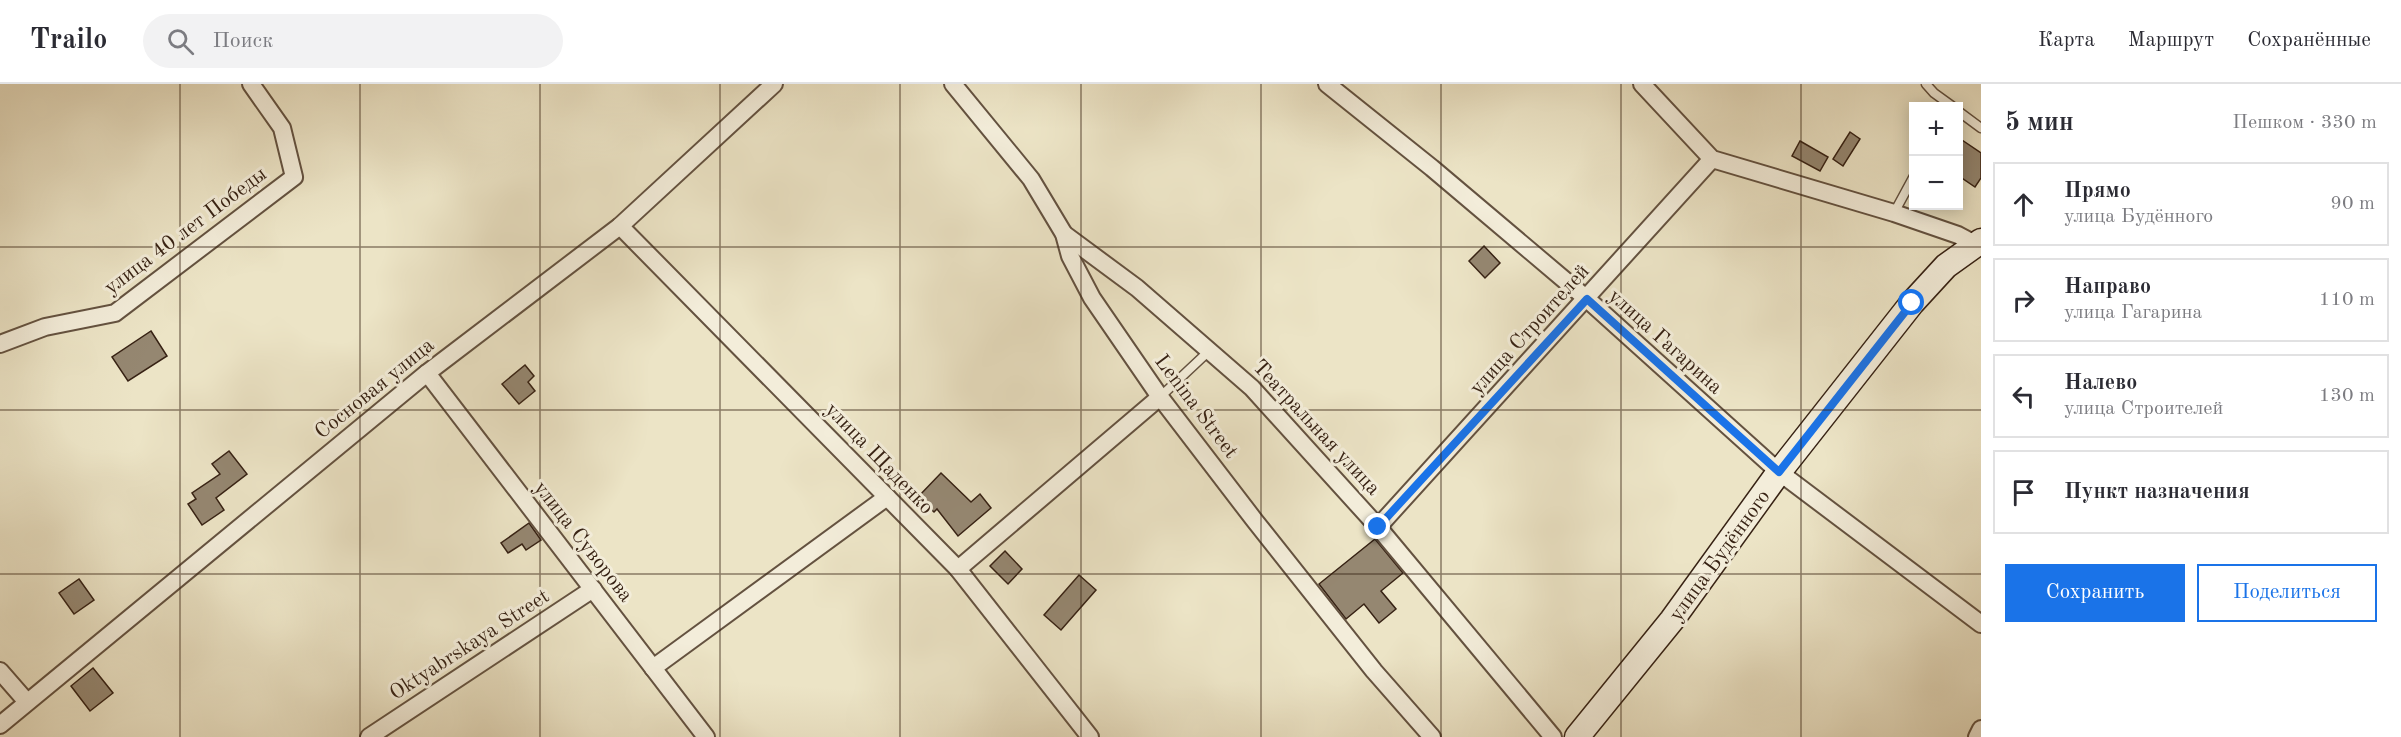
<!DOCTYPE html>
<html lang="ru">
<head>
<meta charset="utf-8">
<style>
	body { margin:0; font-family:"Old Standard TT",serif; background:#f2f2f3; color:#2b2b33 }
	.controls { position:absolute; right:18px; top:18px; display:grid; overflow:hidden; border-radius:0px; box-shadow:0 3px 15px #0003 }
	.controls button { width:54px; height:54px; display:grid; place-items:center; padding:0; border:0; border-bottom:2px solid #e1e1e2; background:#fff; color:#2b2b33; font:30px sans-serif }
	.stop { position:absolute; width:18px; height:18px; margin:-14px; border:4px solid #1a73e8; border-radius:50%; background:#fff }
	.stop.end { background:#1a73e8; border-color:#fff; box-shadow:0 2px 6px #0008 }
	.list { margin:0; padding:0; list-style:none }
	h2 { display:flex; justify-content:space-between; align-items:center; height:78px; margin:0; padding:0 24px; font-size:26px }
	h2 small { font-size:20px; font-weight:400; color:#7c7c81 }
	.list li { display:grid; grid-template-columns:39px 1fr auto; gap:18px; align-items:center; box-sizing:border-box; height:84px; margin:0 12px 12px; padding:0 12px; border:2px solid #e1e1e2; border-radius:0px }
	.list b { display:block; font-size:22px; white-space:nowrap }
	.list p { margin:0; font-size:20px; white-space:nowrap; color:#7c7c81 }
	.list em { font-size:20px; font-style:normal; color:#7c7c81 }
	.actions { display:flex; gap:12px; padding:18px 24px }
	.actions a { flex:1; padding:14px 0; border:2px solid #1a73e8; border-radius:0px; text-align:center; font-size:21px; color:#1a73e8 }
	.actions .main { background:#1a73e8; color:#fff }
	.icon { flex:none; width:33px; height:33px; fill:none; stroke:currentColor; stroke-width:2; stroke-linecap:round; stroke-linejoin:round }
	.map { position:relative; flex:none; width:1981px; height:653px; overflow:hidden }
	header { display:flex; align-items:center; gap:36px; box-sizing:border-box; height:84px; padding:0 30px; background:#fff; border-bottom:2px solid #e1e1e2 }
	header strong { font-size:28px }
	nav { display:flex; gap:33px; margin-inline-start:auto; font-size:21px }
	.search { width:420px; height:54px; background:#f2f2f3; display:flex; align-items:center; gap:15px; box-sizing:border-box; padding:0 21px; border-radius:33px; color:#7c7c81; font-size:22px }
	main { display:flex }
	aside { flex:1; background:#fff }
	.map>svg:first-child { display:block }
</style>
</head>
<body>
<header>
<strong>Trailo</strong>
<div class="search"><svg class="icon" aria-label="search" viewBox="0 0 24 24"><circle cx="10" cy="10" r="6"/><path d="M15 15l6 6"/></svg>Поиск</div>
<nav><a>Карта</a><a>Маршрут</a><a>Сохранённые</a></nav>
</header>
<main>
<div class="map">
<svg width="1981" height="653" viewBox="0 0 1981 653">
	<rect width="100%" height="100%" fill="#ece4c6"/>
	<filter id="stains"><feTurbulence type="fractalNoise" baseFrequency=".00333" numOctaves="4"/><feColorMatrix values="0 0 0 0 .2 0 0 0 0 .09 0 0 0 0 .02 0 0 0 .5 -.17"/></filter>
	<radialGradient id="worn" r=".72"><stop offset=".6" stop-color="#630" stop-opacity="0"/><stop offset="1" stop-color="#630" stop-opacity=".3"/></radialGradient>
	<!-- building -->
	<g fill="#958771" stroke="#372214" stroke-width="1.5">
		<polygon points="1850,48 1860,55 1843,82 1833,75"/>
		<polygon points="1959,54 1981,69 1981,94 1975,103 1959,92"/>
		<polygon points="1800,57 1828,73 1820,87 1792,72"/>
		<polygon points="1484,162 1500,179 1485,194 1469,177"/>
		<polygon points="151,247 167,272 128,297 112,273"/>
		<polygon points="525,281 534,292 528,298 535,307 519,320 502,300"/>
		<polygon points="229,367 247,390 216,414 224,426 202,441 188,420 196,415 192,409 220,390 212,380"/>
		<polygon points="941,389 971,418 980,410 991,424 958,452 937,425 934,428 918,413"/>
		<polygon points="529,439 541,456 526,466 522,460 508,469 501,459"/>
		<polygon points="1375,455 1403,489 1381,507 1396,525 1379,539 1364,520 1346,535 1319,500"/>
		<polygon points="1005,467 1022,485 1008,500 990,482"/>
		<polygon points="1079,491 1096,506 1061,546 1044,531"/>
		<polygon points="79,495 94,516 74,530 59,509"/>
		<polygon points="93,584 113,609 90,627 71,602"/>
	</g>
	<g fill="none" stroke-linecap="round" stroke-linejoin="round">
		<!-- lane casing -->
		<g stroke="#645240" stroke-width="11">
			<g id="lane">
				<polyline points="1926,0 1934,9 1952,22"/>
				<polyline points="1958,27 1981,44"/>
				<polyline points="1894,129 1914,92"/>
				<polyline points="1160,313 1209,267"/>
			</g>
		</g>
		<!-- street casing -->
		<g stroke="#645240" stroke-width="20">
			<g id="street">
				<polyline points="953,0 1031,95 1064,150 1070,172 1092,214 1160,313 1255,437 1374,587 1432,653"/>
				<polyline points="1327,0 1432,84 1587,215 1779,388 1981,540"/>
				<polyline points="1642,0 1712,75 1894,129 1958,151 1975,160"/>
				<polyline points="620,142 958,485 1090,653"/>
				<polyline points="1064,150 1137,204 1252,304 1378,443 1553,653"/>
				<polyline points="0,260 45,243 115,229 294,93 282,44 251,0"/>
				<polyline points="427,289 706,653"/>
				<polyline points="1378,443 1712,75"/>
				<polyline points="958,485 1160,313"/>
				<polyline points="653,584 887,413"/>
				<polyline points="0,587 27,618"/>
				<polyline points="0,641 427,289 620,142 774,0"/>
				<polyline points="369,653 593,505"/>
				<polyline points="1977,653 1981,645"/>
			</g>
		</g>
		<!-- secondary casing -->
		<g stroke="#372214" stroke-width="27">
			<polyline id="secondary" points="1577,653 1672,536 1779,388 1912,219 1946,182 1981,157"/>
		</g>
		<!-- lane -->
		<use href="#lane" stroke="#f3edda" stroke-width="8"/>
		<!-- street -->
		<use href="#street" stroke="#f3edda" stroke-width="16"/>
		<!-- secondary -->
		<use href="#secondary" stroke="#f3edda" stroke-width="24"/>
	</g>
	<g fill="none" stroke-linecap="round" stroke-linejoin="round">
		<!-- route -->
		<polyline stroke="#1a73e8" stroke-width="8" points="1378,443 1587,215 1779,388 1912,219"/>
	</g>
	<!-- grid -->
	<path fill="none" stroke="#372214" stroke-width="1.5" stroke-opacity="0.55" d="M180 0V653M360 0V653M540 0V653M720 0V653M900 0V653M1081 0V653M1261 0V653M1441 0V653M1621 0V653M1801 0V653M0 163H1981M0 326H1981M0 490H1981"/>
	<g text-anchor="middle" stroke-width="6" stroke-linejoin="round" paint-order="stroke">
		<!-- street labels -->
		<g font-size="21" fill="#372214" stroke="#f3edda">
			<text transform="translate(185 146) rotate(-37)" y="7">улица 40 лет Победы</text>
			<text transform="translate(1529 245) rotate(-48)" y="7">улица Строителей</text>
			<text transform="translate(1666 257) rotate(42)" y="7">улица Гагарина</text>
			<text transform="translate(374 304) rotate(-39)" y="7">Сосновая улица</text>
			<text transform="translate(1197 322) rotate(53)" y="7">Lenina Street</text>
			<text transform="translate(1317 343) rotate(47)" y="7">Театральная улица</text>
			<text transform="translate(880 374) rotate(46)" y="7">улица Щаденко</text>
			<text transform="translate(584 457) rotate(52)" y="7">улица Суворова</text>
			<text transform="translate(1719 471) rotate(-54)" y="7">улица Будённого</text>
			<text transform="translate(469 560) rotate(-33)" y="7">Oktyabrskaya Street</text>
		</g>
	</g>
	<rect width="100%" height="100%" filter="url(#stains)"/>
	<rect width="100%" height="100%" fill="url(#worn)"/>
</svg>
<div class="controls">
<button>+</button>
<button>−</button>
</div>
<div class="stop" style="left:1912px;top:219px"></div>
<div class="stop end" style="left:1378px;top:443px"></div>
</div>
<aside>
<h2>5 мин<small>Пешком · 330 m</small></h2>
<ul class="list">
<li><svg class="icon" aria-label="ahead" viewBox="0 0 24 24"><path d="M12 20V5M6 11l6-6 6 6"/></svg><div><b>Прямо</b><p>улица Будённого</p></div><em>90 m</em></li>
<li><svg class="icon" aria-label="right" viewBox="0 0 24 24"><path d="M7 20v-9h11M14 6l5 5-5 5"/></svg><div><b>Направо</b><p>улица Гагарина</p></div><em>110 m</em></li>
<li><svg class="icon" aria-label="left" viewBox="0 0 24 24"><path d="M17 20v-9H6M10 6l-5 5 5 5"/></svg><div><b>Налево</b><p>улица Строителей</p></div><em>130 m</em></li>
<li><svg class="icon" aria-label="arrive" viewBox="0 0 24 24"><path d="M6 21V4h12l-3 4 3 4H6"/></svg><div><b>Пункт назначения</b></div></li>
</ul>
<div class="actions"><a class="main">Сохранить</a><a>Поделиться</a></div>
</aside>
</main>
</body>
</html>
